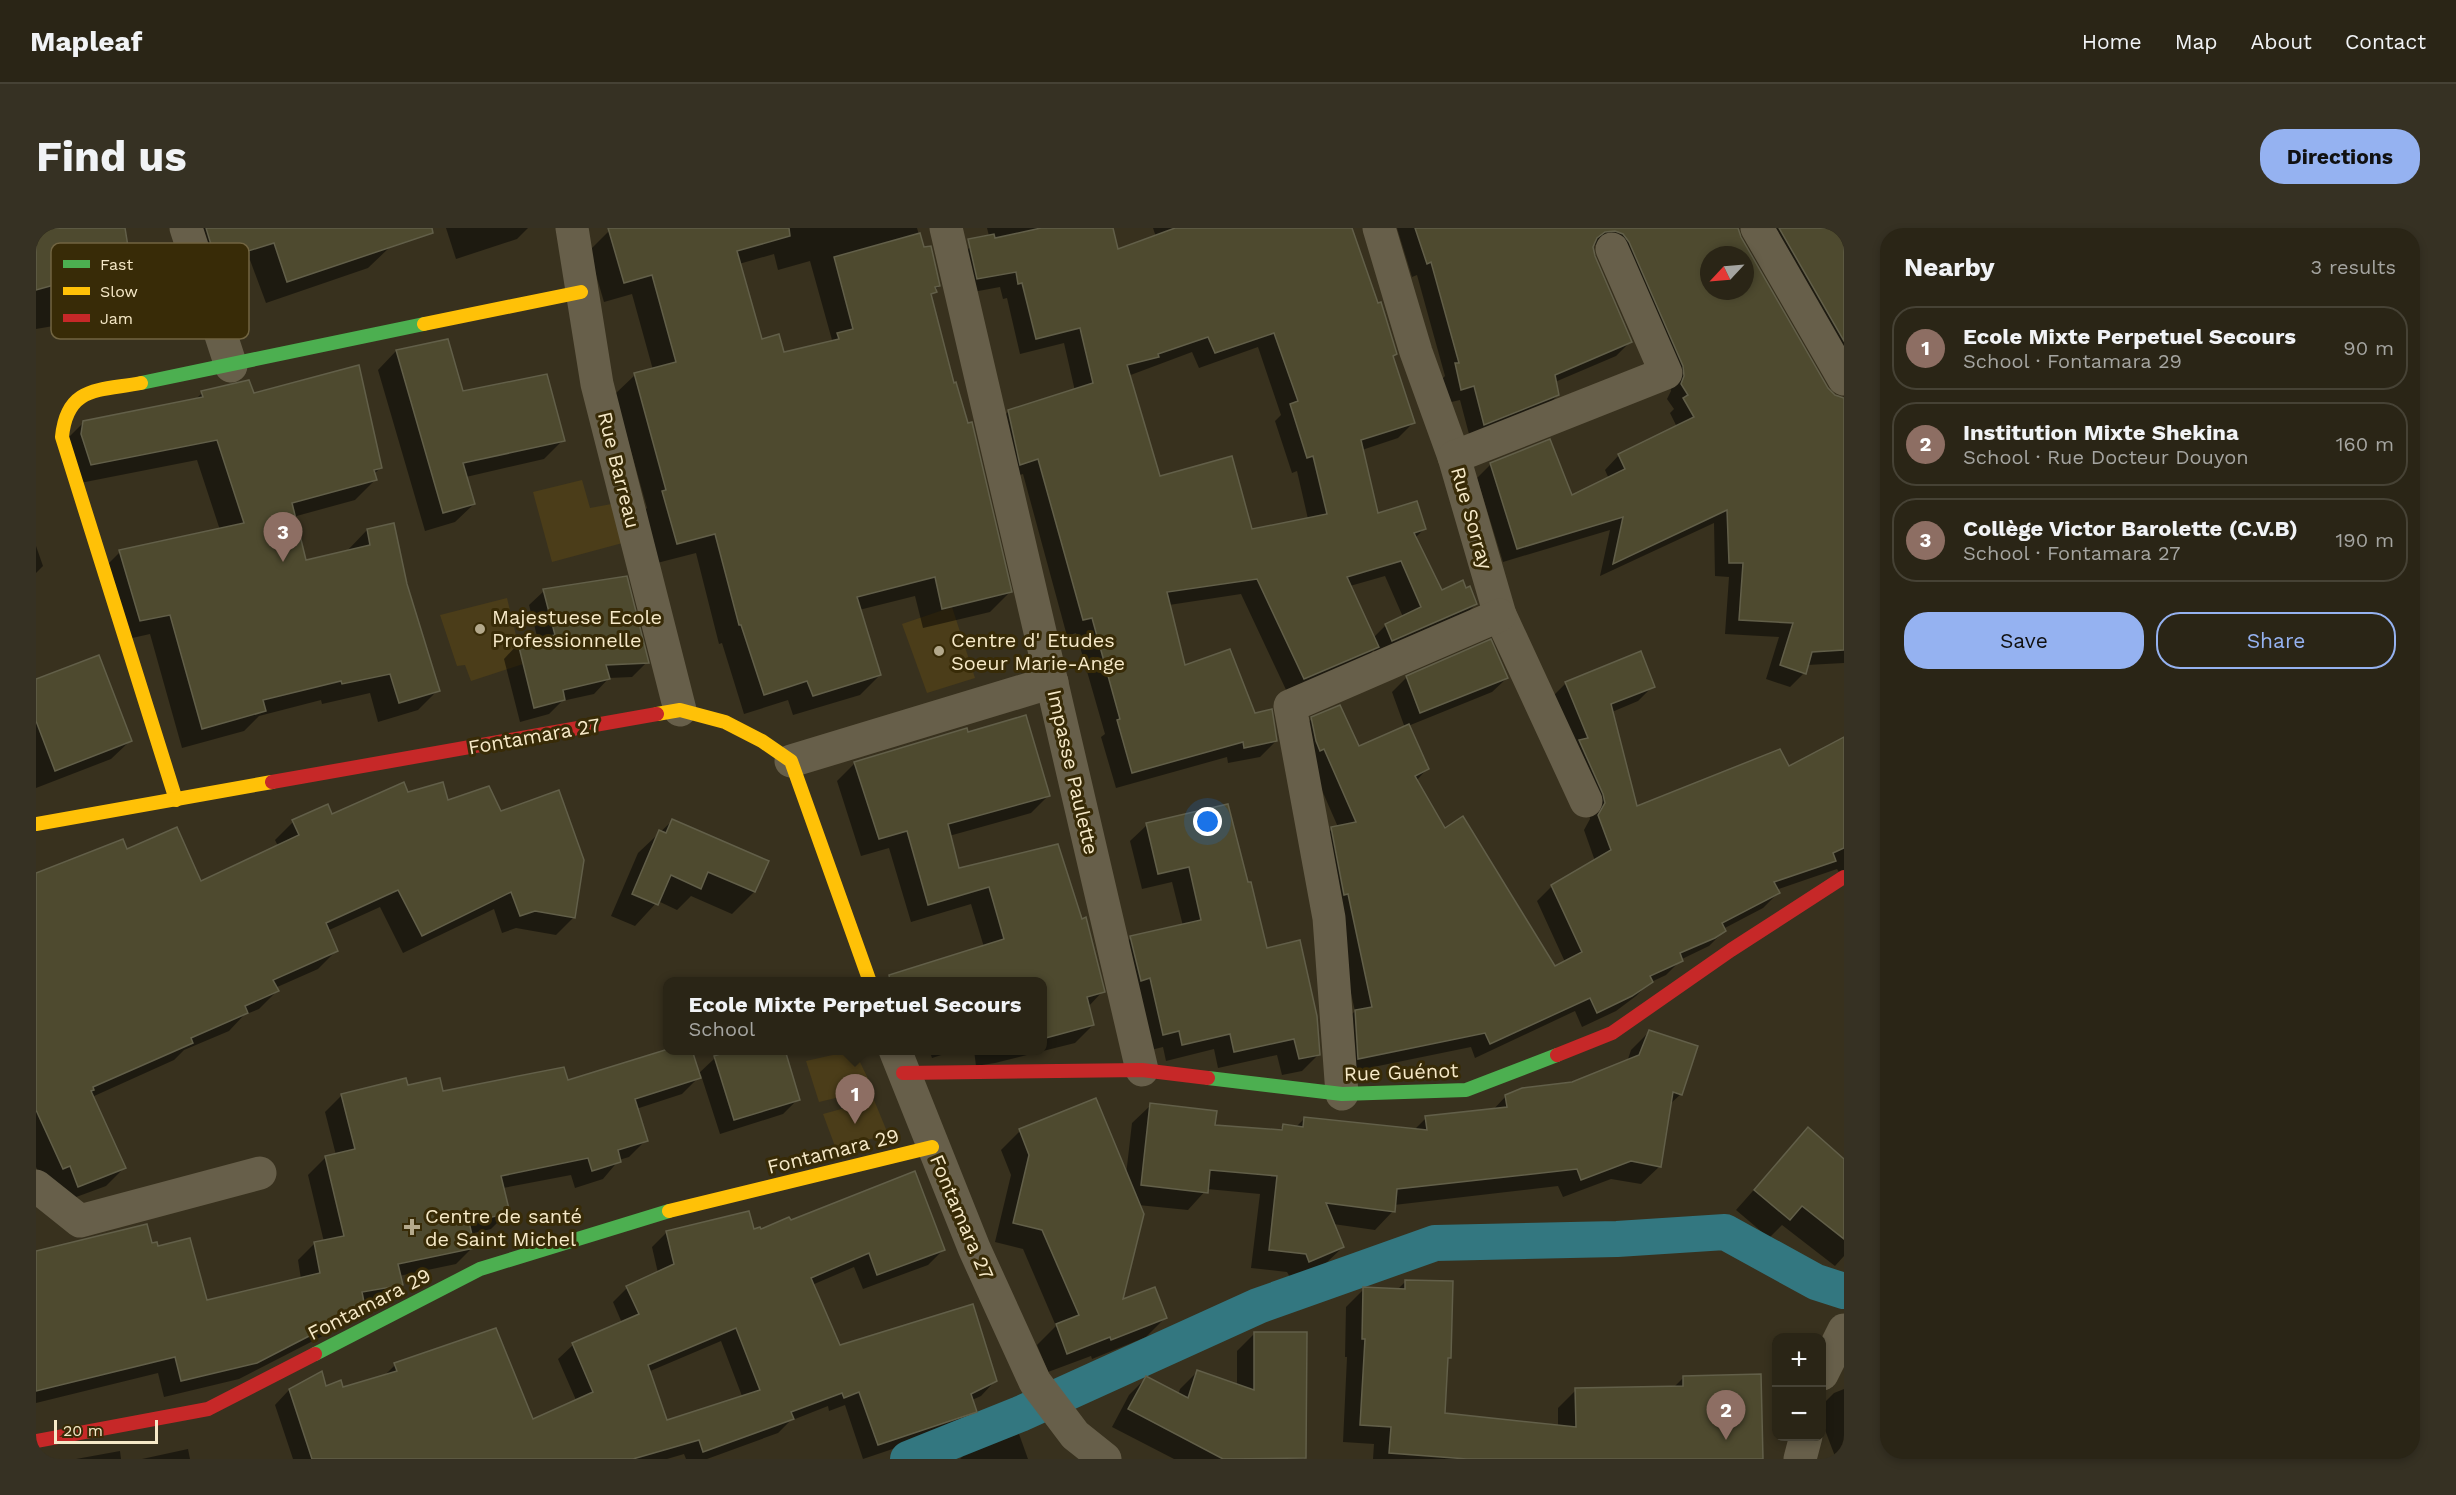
<!DOCTYPE html>
<html lang="en">
<head>
<meta charset="utf-8">
<style>
	body { margin:0; font-family:"Work Sans",sans-serif; background:#363123; color:#f1f3f6 }
	.controls { position:absolute; right:18px; bottom:18px; display:grid; overflow:hidden; border-radius:12px; box-shadow:0 3px 9px #0003 }
	.controls button { width:54px; height:54px; display:grid; place-items:center; padding:0; border:0; border-bottom:2px solid #464235; background:#2a2516; color:#f1f3f6; font:30px sans-serif }
	.compass { position:absolute; left:1664px; top:18px; width:54px; height:54px; border-radius:50%; background:#2a2516; box-shadow:0 3px 9px #0003; rotate:244deg }
	.scale { position:absolute; left:18px; bottom:15px; width:104px; box-sizing:border-box; padding-left:6px; border:3px solid #f6e9c8; border-top:0; font-size:16px; line-height:21px; white-space:nowrap; color:#f6e9c8; -webkit-text-stroke:4px #382b07; paint-order:stroke }
	.you { position:absolute; left:1172px; top:594px; width:21px; height:21px; margin:-15px; border:4px solid #fff; border-radius:50%; background:#1a73e8; box-shadow:0 0 0 9px #1a73e833 }
	.badge { display:grid; place-items:center; width:39px; height:39px; border-radius:50%; background:#95b2f1; color:#fff; font-size:20px; font-weight:700 }
	.pin { position:absolute; translate:-50% -50px; filter:drop-shadow(0 2px 3px #0008) }
	.pin::after { content:''; position:absolute; top:32px; width:21px; height:18px; background:inherit; clip-path:polygon(0 0,100% 0,50% 100%) }
	.popup { position:absolute; left:627px; top:749px; width:384px; height:78px; box-sizing:border-box; display:grid; place-content:center; border-radius:12px; background:#2a2516; filter:drop-shadow(0 2px 4px #0005); font-size:20px; white-space:nowrap; color:#a5a5a1 }
	.popup b { font-size:22px; color:#f1f3f6 }
	.popup::after { content:''; position:absolute; left:50%; top:100%; margin-left:-12px; border:12px solid transparent; border-top-color:#2a2516 }
	.list { margin:0; padding:0; list-style:none }
	h2 { display:flex; justify-content:space-between; align-items:center; height:78px; margin:0; padding:0 24px; font-size:26px }
	h2 small { font-size:20px; font-weight:400; color:#a5a5a1 }
	.list li { display:grid; grid-template-columns:39px 1fr auto; gap:18px; align-items:center; box-sizing:border-box; height:84px; margin:0 12px 12px; padding:0 12px; border:2px solid #464235; border-radius:24px }
	.list b { display:block; font-size:22px; white-space:nowrap }
	.list p { margin:0; font-size:20px; white-space:nowrap; color:#a5a5a1 }
	.list em { font-size:20px; font-style:normal; color:#a5a5a1 }
	.actions { display:flex; gap:12px; padding:18px 24px }
	.actions a { flex:1; padding:14px 0; border:2px solid #95b2f1; border-radius:24px; text-align:center; font-size:21px; color:#95b2f1 }
	.actions .main { background:#95b2f1; color:#111 }
	.map { position:relative; flex:none; width:1808px; height:1231px; overflow:hidden; border-radius:24px }
	header { display:flex; align-items:center; gap:36px; box-sizing:border-box; height:84px; padding:0 30px; background:#2a2516; border-bottom:2px solid #464235 }
	header strong { font-size:28px }
	nav { display:flex; gap:33px; margin-inline-start:auto; font-size:21px }
	.intro { display:flex; align-items:center; justify-content:space-between; box-sizing:border-box; height:144px; padding:0 36px }
	h1 { margin:0; font-size:42px }
	.button { padding:15px 27px; border-radius:24px; background:#95b2f1; color:#111; font-size:21px; font-weight:700 }
	main { display:flex; gap:36px; padding:0 36px }
	aside { flex:1; background:#2a2516; border-radius:24px; box-shadow:0 3px 9px #0003 }
	.map>svg:first-child { display:block }
</style>
</head>
<body>
<header>
<strong>Mapleaf</strong>
<nav><a>Home</a><a>Map</a><a>About</a><a>Contact</a></nav>
</header>
<div class="intro"><h1>Find us</h1><a class="button">Directions</a></div>
<main>
<div class="map">
<svg width="1808" height="1231" viewBox="0 0 1808 1231">
	<rect width="100%" height="100%" fill="#38311e"/>
	<!-- built -->
	<g fill="#4b3d19">
		<polygon points="546,252 554,280 581,275 594,313 516,334 497,264"/>
		<polygon points="471,370 487,436 435,453 429,437 421,438 404,387"/>
		<polygon points="916,379 939,450 891,465 866,396"/>
		<polygon points="801,823 822,823 823,832 837,861 783,874 770,833 801,826"/>
		<polygon points="838,872 852,906 800,921 787,886"/>
	</g>
	<!-- shadow -->
	<g fill="#0007" fill-rule="evenodd">
		<polygon points="0,0 87,0 95,42 78,59 80,69 58,91 0,101"/>
		<polygon points="157,0 347,0 354,19 332,40 230,75 214,32 166,47"/>
		<polygon points="410,0 492,0 481,11 420,31"/>
		<path d="M583 0H881L887 21 903 58 894 69 974 364 954 384 887 400 879 368 823 382 844 447 824 467 757 487 752 472 708 486 686 415 683 416 660 325 621 335 607 284 611 280 579 166 599 147 617 142 596 66 568 74 553 23 573 3ZM738 26 742 42 774 33 796 112 794 115 747 126 725 112 703 36Z"/>
		<path d="M951 0H1076L1081 23 1120 9 1117 0H1314L1359 126 1356 129 1378 194 1362 210 1326 222 1341 287 1389 300 1379 310 1405 364 1440 376 1424 392 1340 428 1338 422 1325 435 1252 466 1205 366 1133 377 1148 439 1218 486 1240 513 1224 529 1192 535 1191 529 1080 560 1065 509 1069 506 1040 405 1031 408 987 246 969 252 956 200 972 184 1039 163 1028 115 984 126 971 70 967 71 964 59 937 64 927 26 943 10 953 8ZM1222 119 1245 187 1239 193 1256 245 1261 243 1272 291 1215 303 1123 250 1092 148 1156 124 1163 140ZM1349 348 1367 389 1350 397 1337 410 1314 358Z"/>
		<path d="M1361 0H1701L1703 10 1791 161 1798 169 1808 171V435L1771 437 1768 445 1754 459 1730 451 1743 409 1689 406 1693 349 1679 348 1678 295 1564 348 1574 302 1467 334 1441 250 1455 236 1535 269 1573 251 1569 242 1583 227 1641 199 1634 185 1638 181 1631 171 1635 163 1634 152 1563 16 1557 17V29L1594 114 1580 128 1519 154 1522 167 1508 181 1434 210 1424 172 1411 175 1406 151 1409 148 1381 47 1376 49ZM1673 27H1709V63H1673Z"/>
		<polygon points="1718,0 1808,0 1808,134"/>
		<polygon points="360,123 426,165 527,212 508,231 430,249 438,276 419,294 389,303 342,142"/>
		<polygon points="166,165 217,167 344,240 338,246 339,252 319,272 257,289 269,334 311,323 331,302 370,357 402,462 382,482 342,494 334,465 286,476 285,472 223,488 208,503 146,520 114,406 83,413 64,344 84,324 184,302 161,232 34,257 28,214 48,194 159,172"/>
		<polygon points="0,318 7,338 0,345"/>
		<polygon points="508,363 611,434 596,449 573,450 558,466 526,473 513,486 484,494 468,431 482,416 502,412 493,377"/>
		<polygon points="1454,413 1471,450 1456,464 1372,498 1391,541 1380,553 1408,602 1519,740 1529,734 1501,673 1516,658 1559,633 1548,602 1554,591 1553,581 1515,470 1530,455 1617,458 1602,473 1576,484 1600,580 1752,540 1808,521 1808,652 1801,641 1740,662 1742,665 1727,680 1687,701 1688,703 1673,718 1646,731 1630,747 1613,755 1600,768 1580,783 1546,799 1539,783 1439,830 1435,819 1308,845 1304,798 1319,783 1281,616 1296,601 1302,599 1261,505 1276,491 1322,520 1369,500 1356,464 1370,450"/>
		<polygon points="0,452 94,513 75,531 0,560"/>
		<polygon points="931,506 1013,567 995,585 913,608 922,641 1021,618 1067,763 1052,779 1057,797 1039,815 959,835 940,838 938,822 1006,822 1006,754 874,754 890,737 948,719 935,676 875,694 853,620 825,628 801,553 819,535"/>
		<polygon points="371,566 464,585 538,689 520,707 480,700 466,705 458,681 367,725 344,679 291,703 300,723 282,741 239,760 241,763 223,781 208,787 193,803 148,822 138,832 56,869 88,940 70,958 24,975 9,958 0,939 0,647 90,623 164,655 242,618 239,612 257,594 295,588"/>
		<polygon points="1191,578 1230,721 1283,826 1266,843 1246,847 1241,827 1182,840 1178,821 1130,833 1127,819 1111,823 1078,726 1095,710 1147,698 1136,654 1106,661 1094,613 1111,597"/>
		<polygon points="636,593 718,664 696,686 655,668 641,682 622,673 599,698 575,688 602,625"/>
		<polygon points="1614,803 1645,866 1633,877 1624,938 1605,956 1575,951 1527,969 1522,958 1358,977 1357,983 1339,1002 1297,996 1307,1019 1288,1037 1255,1051 1251,1044 1215,1040 1224,966 1171,961 1152,982 1102,977 1085,1073 1130,1089 1110,1109 1056,1131 1055,1128 1012,1144 1001,1117 1020,1098 987,1021 959,1014 975,947 965,922 984,903 1090,947 1096,895 1115,877 1178,898 1242,903 1248,898 1260,899 1268,891 1378,902 1390,890 1456,883 1470,868 1536,855 1591,834 1595,822"/>
		<polygon points="893,822 921,822 896,830"/>
		<polygon points="679,830 762,871 747,886 684,906 665,847 646,866 600,881 610,912 593,929 583,932 567,951 539,960 535,947 467,960 472,984 455,1001 434,1006 437,1019 420,1036 363,1048 365,1056 348,1073 327,1077 310,1096 203,1151 128,1169 122,1145 0,1175 0,1025 115,1017 170,1074 265,1051 262,1032 279,1015 288,1014 272,947 289,930 300,927 289,884 306,867 370,859 406,865 531,854 662,846"/>
		<polygon points="1772,901 1808,933 1808,1028 1799,1038 1746,997 1733,1010 1700,982"/>
		<path d="M754 994 907 1022 892 1037 827 1061 818 1039 776 1057 804 1119 959 1153 945 1168 936 1172 940 1184 925 1198 827 1231 809 1177 793 1183 792 1178 754 1193 742 1205 671 1231H650L648 1226 631 1231H257L239 1177 253 1162 289 1159 306 1161 347 1149 359 1137 496 1193 540 1172 522 1131 537 1117 586 1095 577 1074 591 1060 622 1045 616 1019 630 1005 724 1003ZM685 1113 706 1168 630 1194 612 1144Z"/>
		<polygon points="1370,1053 1414,1129 1410,1133 1408,1187 1522,1199 1522,1180 1540,1162 1637,1160 1648,1149 1726,1231 1337,1231 1338,1216 1307,1214 1311,1129 1309,1129 1310,1079 1328,1061 1361,1062"/>
		<polygon points="1218,1106 1268,1231 1138,1231 1076,1199 1093,1167 1110,1150 1142,1167 1144,1161 1161,1144 1201,1158 1201,1123"/>
		<polygon points="1808,1161 1808,1231 1800,1231 1786,1194 1786,1177 1798,1165"/>
		<polygon points="983,1206 992,1231 924,1231 931,1224"/>
		<polygon points="152,1221 154,1231 106,1231"/>
		<polygon points="84,1223 85,1231 39,1231 40,1231"/>
	</g>
	<g fill="none" stroke-linecap="round" stroke-linejoin="round">
		<!-- canal -->
		<polyline stroke="#337780" stroke-width="36" points="872,1231 984,1186 1222,1078 1399,1015 1581,1011 1689,1004 1780,1054 1808,1063"/>
	</g>
	<!-- building -->
	<g fill="#4e4a2f" stroke="#625f49" stroke-width="1.5" fill-rule="evenodd">
		<polygon points="0,0 89,0 96,43 78,46 81,69 23,80 18,57 0,62"/>
		<polygon points="170,0 396,0 397,5 251,54 238,15 180,33"/>
		<polygon points="572,0 753,0 754,8 701,23 726,111 743,106 748,124 803,111 801,105 817,101 798,29 884,5 888,19 895,18 904,58 899,59 901,64 895,66 918,155 920,154 932,195 936,194 976,364 906,381 899,349 821,369 845,447 777,468 771,453 728,467 705,397 703,397 679,306 641,316 626,263 630,262 598,145 640,134 616,47 588,55"/>
		<path d="M1005 0H1077L1082 21 1139 0H1316L1342 75 1345 74 1361 126 1357 128 1379 195 1325 212 1342 285 1381 273 1390 301 1378 305 1406 362 1427 352 1430 360 1434 358 1441 376 1356 413 1349 396 1385 379 1365 333 1311 349 1343 419 1268 451 1221 351 1131 364 1149 437 1194 421 1219 485 1236 481 1241 513 1208 520 1207 514 1096 545 1081 492 1084 491 1056 390 1047 392 1002 231 984 237 972 182 1057 155 1044 100 1000 111 986 55 982 56 980 44 941 51 932 11 958 6 959 10ZM1238 105 1262 173 1254 176 1271 230 1277 228 1291 286 1216 301 1196 228 1124 248 1091 137 1123 129 1122 126 1172 109 1179 125Z"/>
		<path d="M1379 0H1702L1705 9 1792 160 1799 167 1808 170V422L1776 424 1770 446 1744 437 1757 395 1703 392 1707 335H1693L1691 282 1577 336 1587 289 1481 321 1454 235 1514 211 1536 267 1589 241 1582 226 1658 189 1647 170 1652 167 1645 156 1648 148 1647 138 1593 14 1587 6 1579 3 1569 4 1561 10 1557 19 1559 28 1596 114 1519 147 1523 167 1448 197 1438 158 1425 162 1419 135H1423L1395 34 1391 36ZM1673 27H1709V63H1673Z"/>
		<polygon points="1743,0 1800,0 1808,15 1808,113"/>
		<polygon points="412,111 427,163 511,146 529,213 427,235 439,276 407,285 360,122"/>
		<polygon points="323,137 346,240 338,242 341,252 256,275 270,332 334,317 331,301 358,295 371,356 404,463 363,475 354,446 306,456 305,453 227,472 230,483 166,501 134,387 104,393 83,322 208,295 181,212 55,237 45,206 47,193 167,169 165,163 213,152 218,165"/>
		<polygon points="591,348 613,435 570,437 574,451 527,462 529,472 498,480 482,415 519,407 507,361"/>
		<polygon points="1455,411 1472,450 1384,485 1370,448"/>
		<polygon points="1605,423 1619,459 1575,476 1601,578 1744,521 1753,538 1808,509 1808,620 1797,625 1800,633 1738,654 1744,665 1686,695 1690,703 1679,710 1644,725 1647,733 1614,748 1617,754 1596,768 1561,785 1554,770 1454,816 1449,805 1322,831 1319,782 1336,779 1312,666 1308,667 1295,599 1320,594 1288,521 1284,523 1280,513 1275,489 1304,477 1323,518 1373,496 1393,541 1379,548 1409,600 1427,588 1519,738 1546,724 1515,657 1575,622 1562,587 1569,575 1567,566 1543,512 1552,510 1529,454"/>
		<polygon points="63,427 96,513 19,543 0,493 0,451"/>
		<polygon points="990,487 1014,568 912,596 923,640 1022,616 1046,691 1050,689 1069,764 1051,769 1058,797 1006,811 1006,753 854,753 853,747 968,711 953,659 892,677 871,603 843,611 818,534 931,500 932,504"/>
		<polygon points="368,554 372,564 407,554 412,572 453,558 465,583 523,562 548,632 539,690 499,683 484,688 475,664 386,708 362,662 290,695 302,723 237,752 243,763 209,778 212,785 155,810 157,815 57,859 58,862 55,863 90,940 42,959 34,938 27,941 0,882 0,645 87,611 91,621 141,599 165,653 263,607 256,592 292,576 296,586"/>
		<polygon points="1192,576 1212,654 1215,654 1231,720 1264,712 1281,788 1284,827 1263,831 1258,811 1198,824 1194,806 1146,817 1143,803 1127,807 1114,750 1105,753 1094,708 1165,692 1153,639 1122,646 1110,595"/>
		<polygon points="636,591 733,633 719,664 672,644 665,661 635,647 622,677 596,666 623,602 630,605"/>
		<polygon points="1613,802 1662,818 1646,867 1637,864 1625,939 1595,933 1545,952 1541,941 1361,961 1359,984 1290,975 1308,1019 1273,1034 1270,1026 1233,1022 1241,948 1174,942 1172,965 1105,957 1114,875 1181,883 1179,897 1246,902 1247,896 1267,899 1268,889 1391,902 1389,888 1471,879 1469,867 1486,860 1536,854 1603,827"/>
		<polygon points="629,822 656,822 665,850 599,871 612,913 582,922 585,934 556,943 552,930 465,948 474,985 433,994 439,1020 362,1036 367,1057 326,1064 329,1079 298,1095 275,1099 277,1106 221,1135 145,1153 139,1129 0,1163 0,1023 111,996 116,1015 121,1014 122,1018 154,1010 171,1072 284,1045 278,1014 308,1008 289,928 319,921 305,866 370,850 372,857 404,850 407,863 528,839 532,852"/>
		<polygon points="697,822 749,822 764,872 698,892 678,828"/>
		<polygon points="1060,870 1108,986 1087,1071 1119,1059 1131,1090 1075,1112 1074,1109 1031,1126 1020,1096 1043,1087 1006,1002 977,995 993,927 983,901"/>
		<polygon points="1772,899 1808,931 1808,1011 1766,978 1754,992 1718,962"/>
		<path d="M879 943 909 1022 841 1047 833 1025 775 1050 804 1117 937 1076 961 1153 935 1166 941 1184 842 1217 823 1164 808 1170 806 1165 755 1184 758 1191 667 1224 663 1212 597 1231H276L253 1161 286 1143 290 1158 305 1152 307 1159 361 1143 358 1135 460 1100 497 1191 557 1164 536 1115 603 1086 590 1058 638 1036 630 1003 713 983 718 1001 724 999 725 1001 753 989 755 992ZM700 1100 724 1162 631 1192 612 1137Z"/>
		<polygon points="1369,1052 1417,1053 1415,1130 1412,1130 1409,1185 1540,1199 1539,1160 1647,1158 1647,1148 1725,1146 1727,1231 1431,1231 1353,1225 1355,1199 1324,1197 1329,1111 1326,1111 1327,1059 1369,1061"/>
		<polygon points="1218,1104 1271,1104 1270,1230 1187,1231 1092,1181 1110,1148 1152,1170 1161,1142 1218,1162"/>
	</g>
	<g fill="none" stroke-linecap="round" stroke-linejoin="round">
		<!-- street -->
		<g stroke="#675f4a" stroke-width="33">
			<polyline points="150,0 195,138"/>
			<polyline points="536,0 561,156 644,482"/>
			<polyline points="910,0 1106,842"/>
			<polyline points="1343,0 1380,124 1418,229 1464,387 1550,573"/>
			<polyline points="1721,0 1808,151"/>
			<polyline points="1418,229 1630,145 1576,21"/>
			<polyline points="755,533 1016,454"/>
			<polyline points="859,822 938,1020 999,1154 1039,1207 1069,1231"/>
			<polyline points="1306,866 1293,690 1254,478 1464,387"/>
			<polyline points="0,958 44,993 224,945"/>
			<polyline points="1786,1146 1808,1102"/>
			<polyline points="1764,1231 1770,1208"/>
		</g>
		<!-- fast -->
		<g stroke="#4caf50" stroke-width="14">
			<polyline points="105,155 388,96"/>
			<polyline points="1172,850 1306,866 1430,862 1521,827"/>
			<polyline points="279,1126 444,1041 633,983"/>
		</g>
		<!-- slow -->
		<g stroke="#ffc107" stroke-width="14">
			<polyline points="388,96 545,64"/>
			<path d="M105 155C64 163 31 157 26 209L140 572"/>
			<polyline points="621,486 644,482 689,494 726,513 755,533 834,754"/>
			<polyline points="0,596 236,554"/>
			<polyline points="633,983 896,919"/>
		</g>
		<!-- jam -->
		<g stroke="#c62828" stroke-width="14">
			<polyline points="236,554 621,486"/>
			<polyline points="1521,827 1576,805 1695,722 1808,649"/>
			<polyline points="867,845 1106,842 1172,850"/>
			<polyline points="0,1213 172,1181 279,1126"/>
		</g>
	</g>
	<!-- markers -->
	<g fill="#b4a98c" stroke="#382b07" stroke-width="2">
		<circle cx="444" cy="401" r="6"/>
		<circle cx="903" cy="423" r="6"/>
		<path d="M373 990h6v6h6v6h-6v6h-6v-6h-6v-6h6z"/>
	</g>
	<g text-anchor="middle" stroke-width="6" stroke-linejoin="round" paint-order="stroke">
		<!-- street labels -->
		<g font-size="20" fill="#f6e9c8" stroke="#382b07">
			<text transform="translate(583 242) rotate(76)" y="7">Rue Barreau</text>
			<text transform="translate(1436 290) rotate(74)" y="7">Rue Sorray</text>
			<text transform="translate(498 508) rotate(-10)" y="7">Fontamara 27</text>
			<text transform="translate(1037 544) rotate(77)" y="7">Impasse Paulette</text>
			<text transform="translate(1365 844) rotate(-2)" y="7">Rue Guénot</text>
			<text transform="translate(797 923) rotate(-14)" y="7">Fontamara 29</text>
			<text transform="translate(926 989) rotate(67)" y="7">Fontamara 27</text>
			<text transform="translate(333 1076) rotate(-27)" y="7">Fontamara 29</text>
		</g>
		<!-- poi labels -->
		<g font-size="20" fill="#f6e9c8" stroke="#382b07" text-anchor="start">
			<text x="456" y="396">Majestuese Ecole<tspan x="456" dy="23">Professionnelle</tspan></text>
			<text x="915" y="419">Centre d' Etudes<tspan x="915" dy="23">Soeur Marie-Ange</tspan></text>
			<text x="389" y="995">Centre de santé<tspan x="389" dy="23">de Saint Michel</tspan></text>
		</g>
	</g>
	<!-- legend -->
	<rect x="15" y="15" width="198" height="96" rx="9" fill="#382b07" stroke="#716441" stroke-width="1.5"/>
	<rect x="27" y="32" width="27" height="8" fill="#4caf50"/>
	<rect x="27" y="59" width="27" height="8" fill="#ffc107"/>
	<rect x="27" y="86" width="27" height="8" fill="#c62828"/>
	<g font-size="16" fill="#f6e9c8">
		<text x="64" y="42">Fast</text>
		<text x="64" y="69">Slow</text>
		<text x="64" y="96">Jam</text>
	</g>
</svg>
<div class="controls">
<button>+</button>
<button>−</button>
</div>
<svg class="compass" viewBox="-18 -18 36 36"><path d="M0-13l5 13h-10z" fill="#e53935"/><path d="M0 13l5-13h-10z" fill="#a5a5a1"/></svg>
<div class="scale">20 m</div>
<div class="you"></div>
<div class="pin badge" style="left:819px;top:896px;background:#8d6e63">1</div>
<div class="popup"><b>Ecole Mixte Perpetuel Secours</b>School</div>
<div class="pin badge" style="left:1690px;top:1212px;background:#8d6e63">2</div>
<div class="pin badge" style="left:247px;top:334px;background:#8d6e63">3</div>
</div>
<aside>
<h2>Nearby<small>3 results</small></h2>
<ul class="list">
<li><span class="badge" style="background:#8d6e63">1</span><div><b>Ecole Mixte Perpetuel Secours</b><p>School · Fontamara 29</p></div><em>90 m</em></li>
<li><span class="badge" style="background:#8d6e63">2</span><div><b>Institution Mixte Shekina</b><p>School · Rue Docteur Douyon</p></div><em>160 m</em></li>
<li><span class="badge" style="background:#8d6e63">3</span><div><b>Collège Victor Barolette (C.V.B)</b><p>School · Fontamara 27</p></div><em>190 m</em></li>
</ul>
<div class="actions"><a class="main">Save</a><a>Share</a></div>
</aside>
</main>
</body>
</html>
